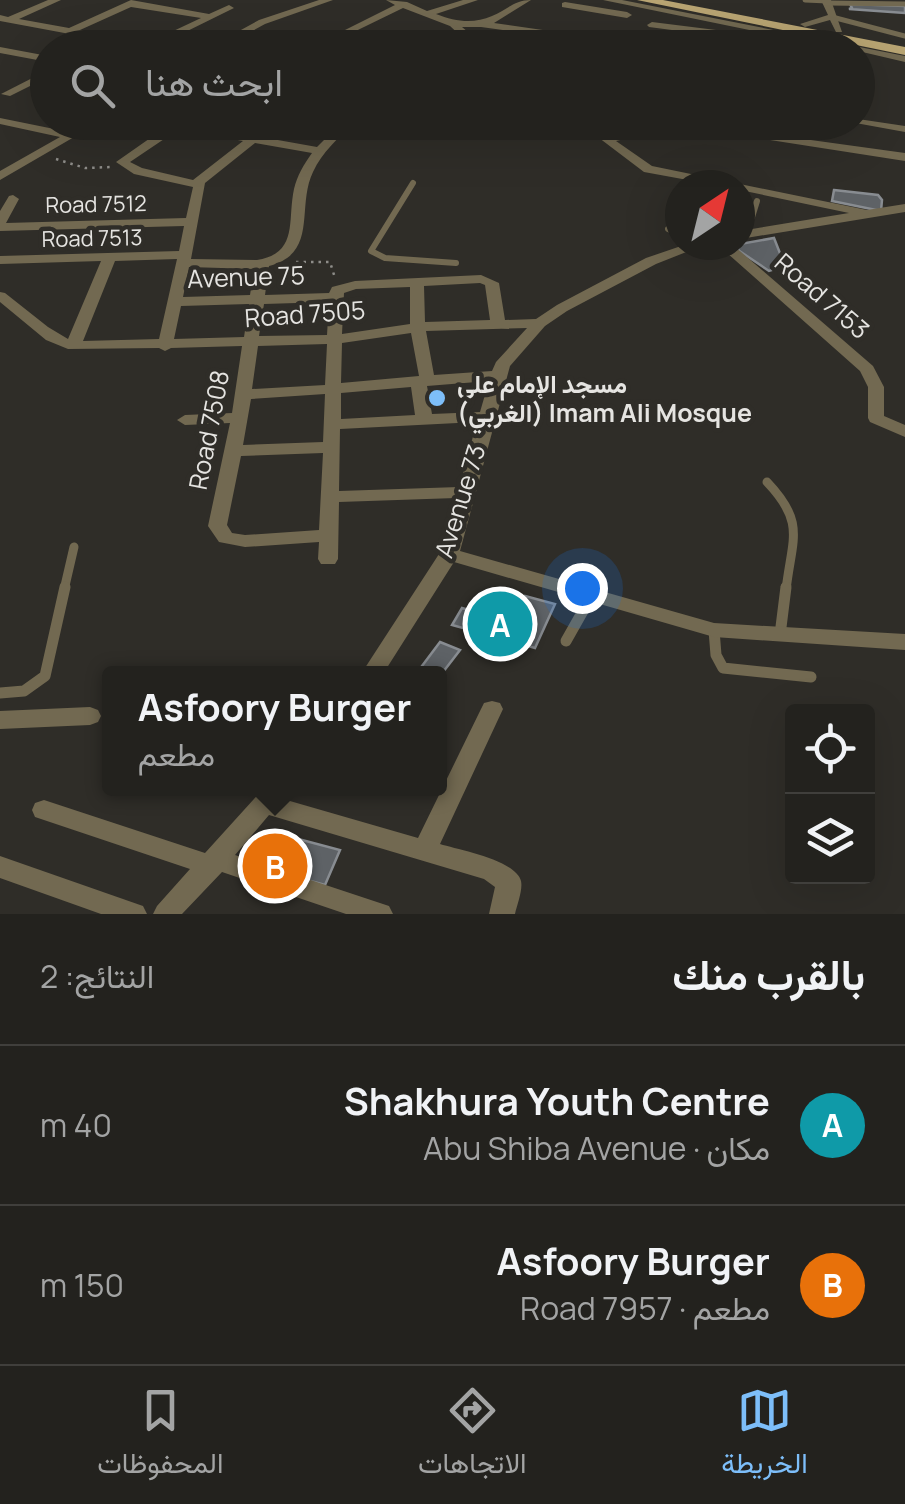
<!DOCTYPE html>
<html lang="ar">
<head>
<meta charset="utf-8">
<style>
	body { margin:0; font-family:Manrope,Vazirmatn,sans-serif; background:#2b2a27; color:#f1f3f6; direction:rtl }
	.controls { position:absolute; right:30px; bottom:30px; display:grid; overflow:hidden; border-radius:10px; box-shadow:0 10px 40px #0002 }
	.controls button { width:90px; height:90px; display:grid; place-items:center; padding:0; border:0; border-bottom:2px solid #403f3c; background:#23221e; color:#f1f3f6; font:50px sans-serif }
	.compass { position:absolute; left:665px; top:170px; width:90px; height:90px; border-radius:50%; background:#23221e; box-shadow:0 10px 40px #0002; rotate:35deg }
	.you { position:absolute; left:582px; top:588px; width:35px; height:35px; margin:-25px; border:8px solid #fff; border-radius:50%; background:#1a73e8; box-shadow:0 0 0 15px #1a73e833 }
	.badge { display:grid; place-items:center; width:65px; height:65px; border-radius:50%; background:#7dbef9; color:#fff; font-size:32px; font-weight:700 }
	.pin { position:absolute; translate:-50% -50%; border:5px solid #fff; box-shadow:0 2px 10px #0006 }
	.popup { position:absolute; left:102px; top:666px; width:345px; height:130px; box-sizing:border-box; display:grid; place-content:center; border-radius:10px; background:#23221e; filter:drop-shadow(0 2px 8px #0005); font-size:32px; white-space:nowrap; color:#a3a4a4 }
	.popup b { font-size:38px; color:#f1f3f6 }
	.popup::after { content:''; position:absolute; left:50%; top:100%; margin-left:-20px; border:20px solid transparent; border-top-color:#23221e }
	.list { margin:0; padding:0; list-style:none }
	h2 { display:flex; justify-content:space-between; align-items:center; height:130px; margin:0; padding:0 40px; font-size:42px }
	h2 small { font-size:32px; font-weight:400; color:#a3a4a4 }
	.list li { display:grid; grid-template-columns:65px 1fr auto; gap:30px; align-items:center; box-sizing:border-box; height:160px; padding:0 40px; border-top:2px solid #403f3c }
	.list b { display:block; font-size:38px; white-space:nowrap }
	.list p { margin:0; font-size:32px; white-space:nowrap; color:#a3a4a4 }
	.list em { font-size:32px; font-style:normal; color:#a3a4a4 }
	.icon { flex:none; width:55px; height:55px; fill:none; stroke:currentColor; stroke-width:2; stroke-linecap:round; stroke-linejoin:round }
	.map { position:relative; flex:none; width:905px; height:914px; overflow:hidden; direction:ltr }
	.search { position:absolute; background:#23221e; box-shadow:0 10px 40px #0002; left:30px; right:30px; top:30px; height:110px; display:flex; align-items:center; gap:25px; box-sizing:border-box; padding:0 35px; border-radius:55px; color:#a3a4a4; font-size:38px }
	.sheet { height:450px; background:#23221e }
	nav { display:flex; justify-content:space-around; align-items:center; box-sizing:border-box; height:140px; border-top:2px solid #403f3c; background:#23221e; font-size:28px; color:#a3a4a4 }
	nav a { display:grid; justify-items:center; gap:5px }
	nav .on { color:#7dbef9 }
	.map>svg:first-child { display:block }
</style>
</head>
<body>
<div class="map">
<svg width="905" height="914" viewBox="0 0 905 914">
	<rect width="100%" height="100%" fill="#2f2d28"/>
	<!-- building -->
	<g fill="#5e6266" stroke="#888c91" stroke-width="2.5">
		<polygon points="850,4 905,6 905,13 849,9 852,8"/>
		<polygon points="780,36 844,48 811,43 804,48 779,48"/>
		<polygon points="834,190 878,195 882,200 881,211 832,201"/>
		<polygon points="774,238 785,266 769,271 738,250 740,244"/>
		<polygon points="525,596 555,604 535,648 452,625 462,608 513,622"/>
		<polygon points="440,642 460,650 440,676 416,674"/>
		<polygon points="287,836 340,850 325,885 271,870"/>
	</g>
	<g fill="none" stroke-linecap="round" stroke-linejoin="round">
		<!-- path -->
		<g stroke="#8e8d89" stroke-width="2.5" stroke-dasharray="2.5 5" stroke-linecap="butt">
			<polyline points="56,159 85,168 111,167"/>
			<polyline points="296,262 330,262 335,278"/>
		</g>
		<!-- service-far3 -->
		<g stroke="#726951" stroke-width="5">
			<polyline points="805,0 828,1"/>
			<polyline points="829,3 905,4"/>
			<polyline points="832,17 905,36"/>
			<polyline points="806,48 812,44"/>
		</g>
		<!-- service-far2 -->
		<g stroke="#726951" stroke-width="6">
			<polyline points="413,183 371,251 385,258 456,263"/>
			<polyline points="740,222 752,217 757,201"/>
			<polyline points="680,225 668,229 680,234"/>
		</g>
		<!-- service-far1 -->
		<g stroke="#726951" stroke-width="9">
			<path d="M767 482C806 523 792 538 786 590"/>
			<polyline points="64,590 74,547"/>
		</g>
		<!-- service -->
		<g stroke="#726951" stroke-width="11">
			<polyline points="714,630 716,655 723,668 811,677"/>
			<polyline points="780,635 786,587"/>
			<polyline points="566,641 592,595"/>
			<polyline points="0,693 24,691 45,676 65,587"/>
		</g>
		<!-- minor -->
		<g fill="#726951" fill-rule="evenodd">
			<path d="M48 0H61L19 19 69 28 131 0 209 14 229 5 234 8 161 44 169 48H145L0 21V15L8 17ZM131 7 201 18 150 42 80 30Z"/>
			<polygon points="319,0 333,0 265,24 221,48 208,48 259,20"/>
			<path d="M386 0 407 2 427 11 463 0H478L436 14C456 22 474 24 492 16 507 10 514 0 531 0L494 23 668 48H637L481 27H462L479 41 518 48H474L450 26 403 8 327 45 319 43 395 5Z"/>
			<polygon points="603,0 622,0 905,56 905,62 858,51 858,48 837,48"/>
			<polygon points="821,0 831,0 842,32 836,32 830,20 805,27 800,24 828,15"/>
			<polygon points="565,2 627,12 632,15 627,18 562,7 562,3"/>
			<polygon points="652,22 740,33 745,36 740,39 649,27 647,25"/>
			<polygon points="0,47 48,56 48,62 0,53"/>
			<polygon points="48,70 48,77 10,96 1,94"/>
			<polygon points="0,118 69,132 86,122 100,122 0,180 0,171 60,137 0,124"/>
			<polygon points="858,119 905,126 905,132 850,122 858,122"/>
			<path d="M151 122H178L317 147 342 122H354C339 138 322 152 313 172 296 207 319 253 269 266L265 295 329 293 332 287 355 281 481 275 499 283 505 320 536 319 557 305 646 258 684 245H704L656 264 567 311 545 326 510 366 460 551 714 623 905 634V650L714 637 454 562 383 674H361L439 554 456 498 339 502 338 559 335 564H321L318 559 319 542 245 547 219 542 208 526 230 423 185 425 177 420 185 415 232 413 242 346 171 348 165 351 159 348 68 349 46 340 0 302V292L5 293 48 327 68 339 101 261 0 264V256L179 251 184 226 0 231V211L9 196 13 195 19 199 6 223 186 218 193 187 134 174 116 162 166 127ZM179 129 243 141 193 180 142 168 130 162ZM255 143 312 153C304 164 297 176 294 189 287 221 299 253 257 260L191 259 205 183ZM177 259 159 339 83 341 115 261ZM189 267 254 269 250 295 183 297ZM480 283 485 285 490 320 425 322 424 286ZM410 287V324L342 334 344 293 356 289ZM329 302 327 335 259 336 264 304ZM249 304 244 337 174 339 181 306ZM527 328 496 362 492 371 434 375 426 331ZM411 333 419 376 341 383 342 343ZM327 344 325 385 252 389 258 346ZM489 381 480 412 432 414 427 386ZM411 387 415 415 341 419V393ZM325 394 323 442 243 445 251 399ZM477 422 459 487 339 491 340 429ZM323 453 319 530 245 535 232 533 227 525 241 456Z"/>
			<polygon points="578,122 591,122 609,135 630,131 636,122 647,122 638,136 616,141 652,166 867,210 905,204 905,212 740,239 740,231 849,213 740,190 740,185 715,185 644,172"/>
			<polygon points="688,123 905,153 905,161 692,128 688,127"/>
			<polygon points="718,245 733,245 873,366 884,387 884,416 905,425 905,437 870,422 868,418 868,387 860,371"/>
			<path d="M492 701 500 703 503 709 440 844C459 850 516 860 521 881 523 890 517 905 515 914H489L495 887 484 879 269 815 235 855 389 906 393 914H346L222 872 182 914H153L157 906 190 869 35 817 32 810 35 803 44 800 205 853 264 788H291L283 799 418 838 481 709 484 703Z"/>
			<polygon points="90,707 98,710 101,716 98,722 90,725 0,729 0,711"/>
			<polygon points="0,856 143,906 147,914 101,914 0,878"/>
		</g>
		<!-- primary -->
		<polygon fill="#b8a472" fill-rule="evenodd" points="637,0 663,0 905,47 905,55"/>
	</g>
	<!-- markers -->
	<circle fill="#7dbef9" stroke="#2f2d28" stroke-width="4" cx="437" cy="398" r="10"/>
	<g text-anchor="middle" stroke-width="9" stroke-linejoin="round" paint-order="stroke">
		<!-- far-street labels -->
		<g font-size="22" fill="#e5e4e1" stroke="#2f2d28">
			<text transform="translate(96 204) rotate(-1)" y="8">Road 7512</text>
			<text transform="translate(92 238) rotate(-1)" y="8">Road 7513</text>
		</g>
		<!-- street labels -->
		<g font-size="25" fill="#e5e4e1" stroke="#2f2d28">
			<text transform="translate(246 277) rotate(-2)" y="9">Avenue 75</text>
			<text transform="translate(822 296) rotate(41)" y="9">Road 7153</text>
			<text transform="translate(305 314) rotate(-4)" y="9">Road 7505</text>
			<text transform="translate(209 430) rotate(-79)" y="9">Road 7508</text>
			<text transform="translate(460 501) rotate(-73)" y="9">Avenue 73</text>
		</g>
		<!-- poi labels -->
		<g font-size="25" font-weight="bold" fill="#e5e4e1" stroke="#2f2d28" text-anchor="start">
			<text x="457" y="393">مسجد الإمام علي<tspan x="457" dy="29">(الغربي) Imam Ali Mosque</tspan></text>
		</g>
	</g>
</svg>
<div class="controls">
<button><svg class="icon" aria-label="locate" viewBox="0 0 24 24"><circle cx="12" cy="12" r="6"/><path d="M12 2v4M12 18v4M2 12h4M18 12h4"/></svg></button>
<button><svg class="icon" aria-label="layers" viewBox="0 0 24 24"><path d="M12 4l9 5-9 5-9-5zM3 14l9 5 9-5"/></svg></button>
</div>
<svg class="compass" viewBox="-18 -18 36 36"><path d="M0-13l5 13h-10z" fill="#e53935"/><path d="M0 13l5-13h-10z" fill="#a3a4a4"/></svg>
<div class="you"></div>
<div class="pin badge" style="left:500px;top:624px;background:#0f9aa8">A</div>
<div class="pin badge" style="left:275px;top:866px;background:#e8710a">B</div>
<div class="popup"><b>Asfoory Burger</b>مطعم</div>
<div class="search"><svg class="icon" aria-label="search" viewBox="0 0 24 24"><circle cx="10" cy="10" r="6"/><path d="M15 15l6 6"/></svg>ابحث هنا</div>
</div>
<section class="sheet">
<h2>بالقرب منك<small>النتائج: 2</small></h2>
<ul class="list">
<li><span class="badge" style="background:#0f9aa8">A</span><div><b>Shakhura Youth Centre</b><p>مكان · Abu Shiba Avenue</p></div><em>40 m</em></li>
<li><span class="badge" style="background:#e8710a">B</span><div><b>Asfoory Burger</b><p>مطعم · Road 7957</p></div><em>150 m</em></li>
</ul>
</section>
<nav>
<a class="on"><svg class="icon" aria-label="map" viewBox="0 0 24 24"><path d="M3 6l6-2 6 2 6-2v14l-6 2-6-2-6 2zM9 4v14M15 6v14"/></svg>الخريطة</a>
<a><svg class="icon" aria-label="directions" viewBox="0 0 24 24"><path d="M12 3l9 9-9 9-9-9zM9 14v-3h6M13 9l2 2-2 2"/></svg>الاتجاهات</a>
<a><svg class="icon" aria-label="saved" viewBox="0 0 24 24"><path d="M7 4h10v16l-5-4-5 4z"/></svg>المحفوظات</a>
</nav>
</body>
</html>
